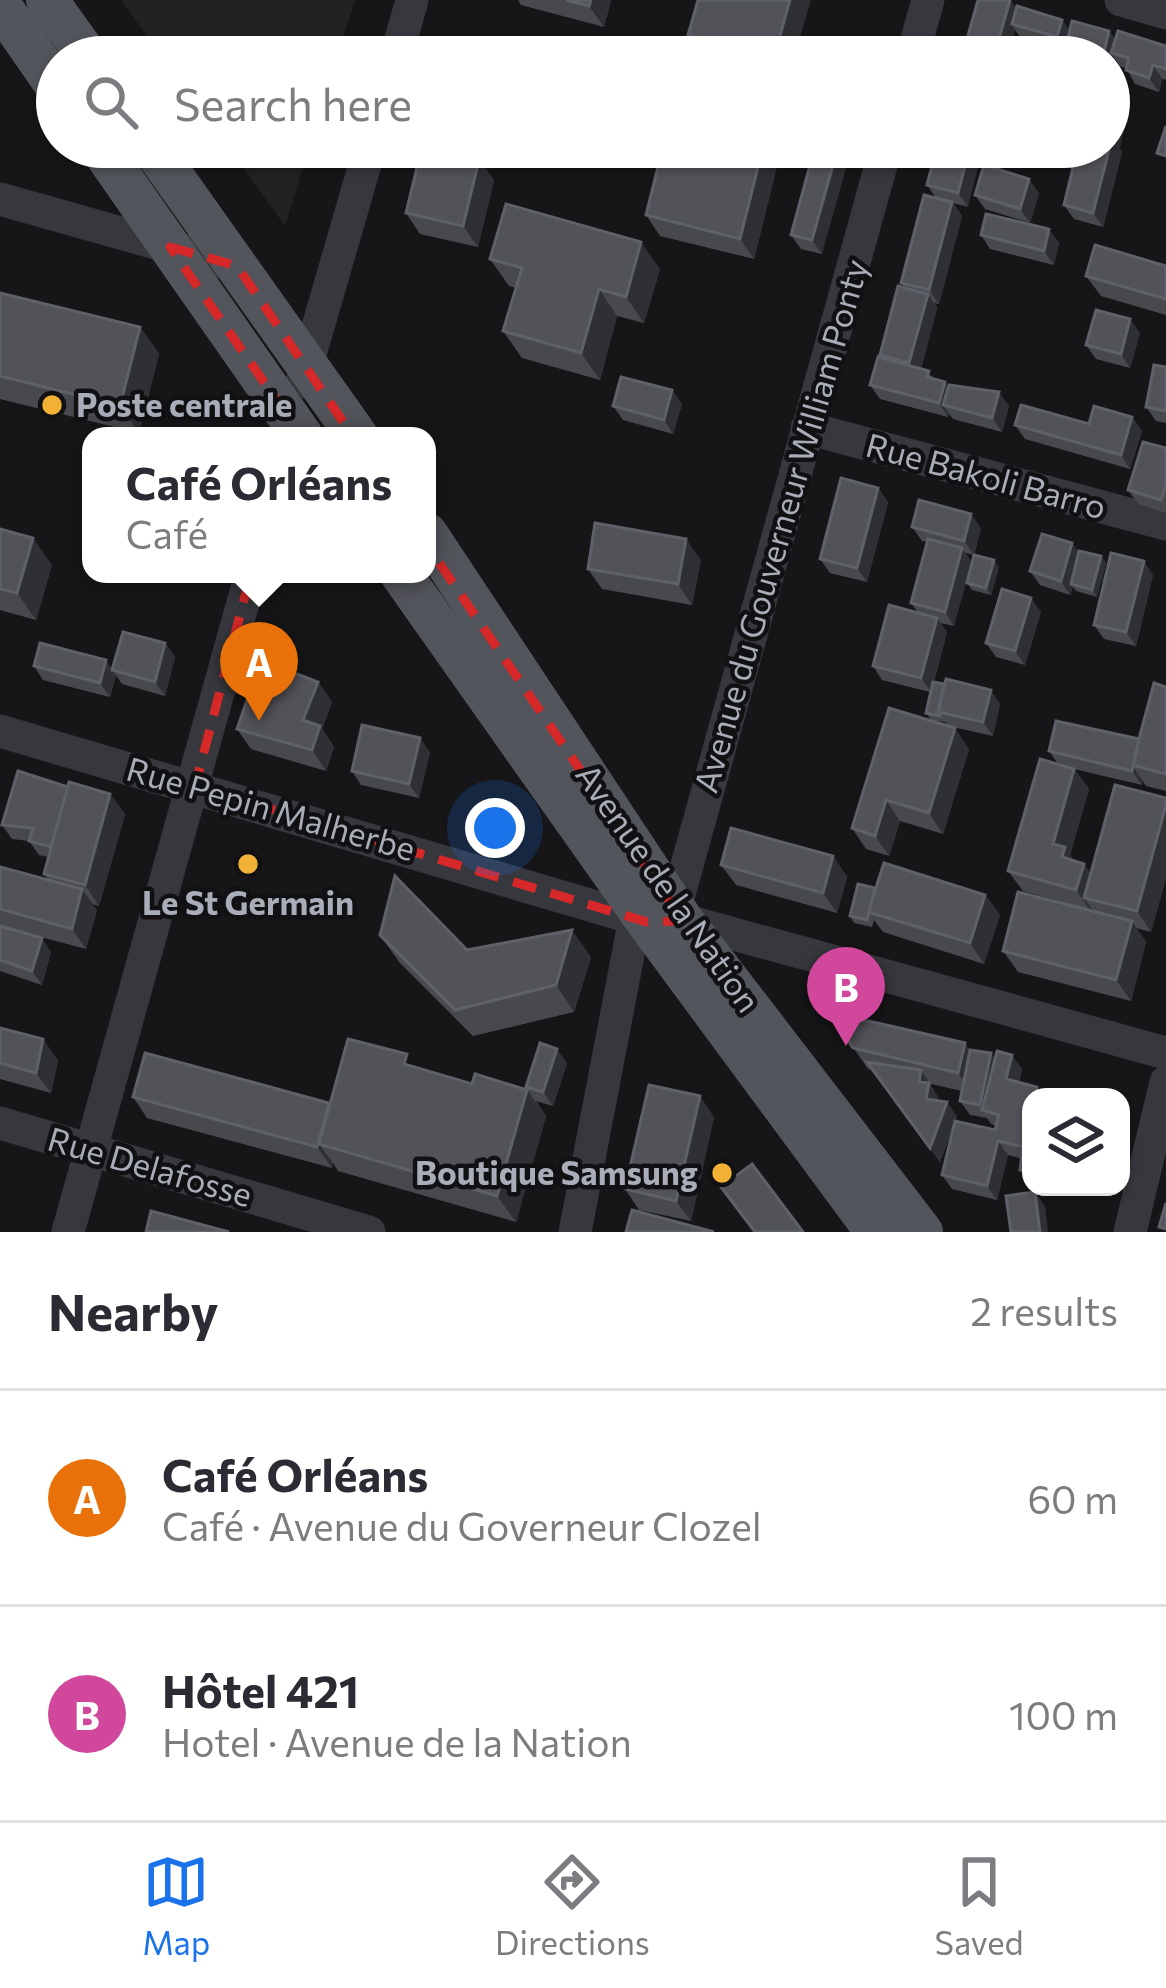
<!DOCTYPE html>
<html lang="en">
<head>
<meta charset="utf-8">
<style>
	body { margin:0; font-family:Commissioner,sans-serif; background:#f2f2f3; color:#2b2b33 }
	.controls { position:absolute; right:36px; bottom:36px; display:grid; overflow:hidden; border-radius:24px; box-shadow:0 3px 9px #0004 }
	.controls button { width:108px; height:108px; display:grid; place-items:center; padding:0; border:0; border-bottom:3px solid #e1e1e2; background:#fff; color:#2b2b33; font:60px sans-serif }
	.you { position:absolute; left:495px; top:828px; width:42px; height:42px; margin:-30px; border:9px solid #fff; border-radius:50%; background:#1a73e8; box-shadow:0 0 0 18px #1a73e833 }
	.badge { display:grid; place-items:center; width:78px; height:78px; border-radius:50%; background:#1a73e8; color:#fff; font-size:39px; font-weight:700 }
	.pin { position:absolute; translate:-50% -99px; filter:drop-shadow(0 3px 6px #0008) }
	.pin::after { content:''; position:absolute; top:63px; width:42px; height:36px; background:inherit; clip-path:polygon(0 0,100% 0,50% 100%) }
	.popup { position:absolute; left:82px; top:427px; width:354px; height:156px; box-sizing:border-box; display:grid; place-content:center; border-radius:24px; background:#fff; filter:drop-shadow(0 3px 9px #0005); font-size:39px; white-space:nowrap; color:#7c7c81 }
	.popup b { font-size:45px; color:#2b2b33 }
	.popup::after { content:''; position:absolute; left:50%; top:100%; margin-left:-24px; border:24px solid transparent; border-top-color:#fff }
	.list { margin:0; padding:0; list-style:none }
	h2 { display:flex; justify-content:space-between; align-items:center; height:156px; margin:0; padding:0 48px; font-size:51px }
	h2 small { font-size:39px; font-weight:400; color:#7c7c81 }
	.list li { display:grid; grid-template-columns:78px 1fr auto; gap:36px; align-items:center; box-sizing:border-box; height:216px; padding:0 48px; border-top:3px solid #e1e1e2 }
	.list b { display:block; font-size:45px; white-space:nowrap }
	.list p { margin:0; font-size:39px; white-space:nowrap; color:#7c7c81 }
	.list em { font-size:39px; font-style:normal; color:#7c7c81 }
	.icon { flex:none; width:66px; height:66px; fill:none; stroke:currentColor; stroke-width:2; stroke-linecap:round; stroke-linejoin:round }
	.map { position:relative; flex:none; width:1166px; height:1232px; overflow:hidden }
	.search { position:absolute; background:#fff; box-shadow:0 3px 9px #0004; left:36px; right:36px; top:36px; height:132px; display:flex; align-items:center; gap:30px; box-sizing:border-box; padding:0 42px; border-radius:66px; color:#7c7c81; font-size:45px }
	.sheet { height:588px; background:#fff }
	nav { display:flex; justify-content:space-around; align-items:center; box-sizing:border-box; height:168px; border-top:3px solid #e1e1e2; background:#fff; font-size:33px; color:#7c7c81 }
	nav a { display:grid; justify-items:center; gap:6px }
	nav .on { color:#1a73e8 }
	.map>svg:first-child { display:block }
</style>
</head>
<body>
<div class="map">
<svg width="1166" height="1232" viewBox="0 0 1166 1232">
	<rect width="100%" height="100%" fill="#161618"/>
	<!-- built -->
	<g fill="#222225">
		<polygon points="121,0 355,0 337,57 162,57"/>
		<polygon points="228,147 309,147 285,226"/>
	</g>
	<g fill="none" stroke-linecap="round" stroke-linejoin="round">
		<!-- minor -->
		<g stroke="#37383d" stroke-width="33">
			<polyline points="1121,0 1166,13"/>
			<polyline points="396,57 412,0"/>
			<polyline points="912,57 928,0"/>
			<polyline points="0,199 237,266"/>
			<polyline points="302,382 370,147"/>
			<polyline points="807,428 1166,524"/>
			<polyline points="0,731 647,922 694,923 1166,1053"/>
			<polyline points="676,905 886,147"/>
			<polyline points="0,1123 369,1232"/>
			<polyline points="68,1232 251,574"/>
			<polyline points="575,1232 635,918"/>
			<polyline points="1130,1232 1166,1082"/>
		</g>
		<!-- major -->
		<g stroke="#53555c" stroke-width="42">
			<polyline points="47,0 88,57"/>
			<polyline points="0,5 57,87"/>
			<polyline points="100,147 302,436"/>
			<polyline points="152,147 357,436"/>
			<polyline points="427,534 683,921 922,1232"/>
			<polyline points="401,574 647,922 876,1232"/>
		</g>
	</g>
	<!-- wall -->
	<g fill="#47494d" fill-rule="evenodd">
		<polygon points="518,0 611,0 604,27 521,5"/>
		<polygon points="1017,7 1062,20 1070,31 1109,31 1115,39 1166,46 1166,80 1162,79 1159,92 1135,84 1126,68 1121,67 1115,59 1113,66 1109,65 1109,57 1077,56 1069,44 1067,51 1021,38 1015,30 962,57"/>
		<polygon points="688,35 794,57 709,57 703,55"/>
		<polygon points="1109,102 1126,118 1119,149 1122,152 1103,227 1074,219 1064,205 1109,147"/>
		<polygon points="815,147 822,254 801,249 791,235"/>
		<polygon points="937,147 968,207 953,203 962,216 939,304 934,303 937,308 921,369 948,387 1009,406 1002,432 953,419 949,414 948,417 880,399 870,385 882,358 880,355 905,288 901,283 936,198 927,185"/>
		<polygon points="479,160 494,180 478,247 420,234 406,213"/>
		<polygon points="778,162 754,259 660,236 646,215"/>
		<polygon points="1039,193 1030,223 985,209 975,195"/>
		<polygon points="981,235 1059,243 1054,265 990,249"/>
		<polygon points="490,259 660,269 644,323 617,316 600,380 522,358 503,331 516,288 509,286"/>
		<polygon points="1166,266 1166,315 1101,296 1086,276"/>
		<polygon points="0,293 140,327 159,354 139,433 0,399"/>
		<polygon points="1140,333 1130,368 1096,359 1086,345"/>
		<polygon points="1166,367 1166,423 1156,421 1146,407"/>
		<polygon points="672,390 682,404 673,434 623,420 613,406"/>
		<polygon points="1132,417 1142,431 1130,469 1025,439 1015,425 1089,424"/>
		<polygon points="1166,448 1166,513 1138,504 1128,490"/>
		<polygon points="878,488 888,502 867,582 830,573 820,559"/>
		<polygon points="912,527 981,528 974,555 966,553 954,626 940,623 947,632 934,682 1000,704 993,736 948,726 945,722 931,720 926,713 930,692 882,680 873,666 918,613 911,603 928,542 922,541"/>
		<polygon points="0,529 52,565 36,620 0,610"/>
		<polygon points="1072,543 1079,553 1101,556 1106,563 1097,597 1076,591 1073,587 1070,595 1040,585 1030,571"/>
		<polygon points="701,560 692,605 602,589 588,569"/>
		<polygon points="999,567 991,595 972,590 967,583"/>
		<polygon points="1153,575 1136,646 1104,639 1094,625"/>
		<polygon points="1041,612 1025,665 996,657 986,643"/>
		<polygon points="165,643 175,657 165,696 122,684 116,675 110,697 43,680 34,666 113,669"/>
		<polygon points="318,682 332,702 322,729 334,747 326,771 251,749 237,729"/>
		<polygon points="1166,687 1166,791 1146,786 1143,781 1142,785 1074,769 1089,789 1070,855 1074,861 1084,864 1091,874 1166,798 1166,878 1151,932 1136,928 1146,942 1131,1001 1018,972 1003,951 1094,911 1091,908 1090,910 1023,891 1008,871 1058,764 1049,751 1139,739"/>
		<polygon points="889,708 969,749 943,834 900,821 889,856 866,849 852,828"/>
		<polygon points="430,752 419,798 361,785 352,771"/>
		<polygon points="68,787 110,794 125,814 99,906 92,904 97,910 86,949 0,926 0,867 48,880 44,874 48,857 39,855 29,841 12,839 2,825"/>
		<polygon points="833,856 847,877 837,913 736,885 721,865"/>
		<polygon points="875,888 985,895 1000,915 984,964 883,932 874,920 872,927 854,923 850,916"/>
		<polygon points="0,926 51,952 42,985 0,971"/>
		<polygon points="380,935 467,950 591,957 574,1012 473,1036 399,962"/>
		<path d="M829 1012 970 1050 1022 1069 1019 1082 1031 1097V1184L1020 1170 1022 1159 1008 1155 997 1200 952 1189 942 1175 955 1122 940 1162 873 1070 868 1069ZM931 1084 962 1091 960 1101 970 1115 987 1118 991 1124 996 1126 995 1130 955 1121 957 1116 938 1100V1097L931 1086Z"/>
		<polygon points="0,1028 58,1060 51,1093 0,1079"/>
		<polygon points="567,1063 553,1106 536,1101 546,1116 516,1222 338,1171 333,1163 332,1168 147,1118 133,1097 330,1104 416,1067 472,1084 527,1090 526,1087"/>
		<polygon points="714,1117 691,1221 639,1210 625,1189"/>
		<polygon points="1046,1187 1070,1187 1069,1192"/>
	</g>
	<!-- shaded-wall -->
	<g fill="#2f3033">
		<polygon points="591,0 611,0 604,27 589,6"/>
		<polygon points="790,0 811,0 794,57 774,57"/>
		<polygon points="1010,0 1020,12 1012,24 1015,30 1008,57 994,57"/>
		<polygon points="1062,20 1072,34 1067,51 1057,37"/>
		<polygon points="1109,31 1119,45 1111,53 1115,59 1113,66 1104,52"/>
		<polygon points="1153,65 1162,79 1159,92 1149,78"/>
		<polygon points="1116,104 1126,118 1120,149 1110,135"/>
		<polygon points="1112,138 1122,152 1103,227 1093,213"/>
		<polygon points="763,147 768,147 778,162 754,259 740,239"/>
		<polygon points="838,147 852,147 822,254 812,240"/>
		<polygon points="970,147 983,147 968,207 958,193"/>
		<polygon points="479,160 494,180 478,247 463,226"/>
		<polygon points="1029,179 1039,193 1030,223 1020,209"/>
		<polygon points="952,202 962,216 939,304 929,290"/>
		<polygon points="1049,229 1059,243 1054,265 1044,251"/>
		<polygon points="641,242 660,269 644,323 626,297"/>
		<polygon points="599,289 617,316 600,380 581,353"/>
		<polygon points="928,294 937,308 919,377 909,363"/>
		<polygon points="1130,319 1140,333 1130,368 1121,354"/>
		<polygon points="140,327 159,354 139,433 120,406"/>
		<polygon points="945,382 955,396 943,405 949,414 948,417 939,403"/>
		<polygon points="672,390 682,404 673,434 664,420"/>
		<polygon points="999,392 1009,406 1002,432 992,418"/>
		<polygon points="1132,417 1142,431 1130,469 1121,455"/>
		<polygon points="878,488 888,502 867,582 857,568"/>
		<polygon points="971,514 981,528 974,555 964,541"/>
		<polygon points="33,538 52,565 36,620 17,593"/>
		<polygon points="686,539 701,560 692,605 678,584"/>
		<polygon points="1072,543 1082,557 1071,584 1073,587 1070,595 1061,581"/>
		<polygon points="962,548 972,562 954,626 945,612"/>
		<polygon points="1101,556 1106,563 1097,597 1092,590"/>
		<polygon points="994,560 999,567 991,595 986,588"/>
		<polygon points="1144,561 1153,575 1136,646 1126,632"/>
		<polygon points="1031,598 1041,612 1025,665 1015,651"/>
		<polygon points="937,618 947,632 931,692 921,678"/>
		<polygon points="165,643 175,657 165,696 155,682"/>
		<polygon points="106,660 116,675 110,697 100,683"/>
		<polygon points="318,682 332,702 322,729 334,747 326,771 312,750 303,720"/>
		<polygon points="991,690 1000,704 993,736 983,722"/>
		<polygon points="955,728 969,749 943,834 929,813"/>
		<polygon points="420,738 430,752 419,798 409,784"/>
		<polygon points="1133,767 1143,781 1142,785 1132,771"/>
		<polygon points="1074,769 1089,789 1070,855 1079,868 1076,878 1053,844"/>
		<polygon points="110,794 125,814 99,906 85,885"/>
		<polygon points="886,800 900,821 889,856 875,836"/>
		<polygon points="1166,805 1166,878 1151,932 1137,911"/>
		<polygon points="833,856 847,877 837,913 823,893"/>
		<polygon points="1084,864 1098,884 1084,898 1091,908 1090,910 1076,890"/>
		<polygon points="82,889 97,910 86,949 72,929"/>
		<polygon points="985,895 1000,915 984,964 970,943"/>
		<polygon points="1132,921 1146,942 1131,1001 1116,980"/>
		<polygon points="572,930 591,957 574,1012 556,985"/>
		<polygon points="42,938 51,952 42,985 32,971"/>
		<polygon points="43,1039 58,1060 51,1093 36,1073"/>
		<polygon points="965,1043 979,1064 973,1093 958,1073"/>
		<polygon points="557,1049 567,1063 553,1106 543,1092"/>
		<polygon points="991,1053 1001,1067 985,1111 980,1105"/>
		<polygon points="1012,1055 1022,1069 1016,1093 1006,1079"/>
		<polygon points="921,1070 938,1097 936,1113 926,1099 919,1082"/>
		<polygon points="527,1090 546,1116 516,1222 497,1196"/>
		<polygon points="700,1096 714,1117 691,1221 676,1201"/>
		<polygon points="947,1102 957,1116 940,1162 930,1148"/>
		<polygon points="329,1103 319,1144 333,1163 332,1168 317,1147"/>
		<polygon points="998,1141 1008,1155 997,1200 987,1186"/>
		<polygon points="1035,1192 1045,1206 1048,1232 1040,1232"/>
	</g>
	<!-- building -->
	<g fill="#525359" stroke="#5f6168" stroke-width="3">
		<polygon points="566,0 591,0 589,6"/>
		<polygon points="698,0 790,0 774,57 764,57 688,35"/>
		<polygon points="978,0 1010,0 994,57 962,57"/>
		<polygon points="1017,6 1062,20 1057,37 1012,24"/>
		<polygon points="1072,21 1109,31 1104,52 1067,42"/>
		<polygon points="1118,31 1166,46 1166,69 1153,65 1149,78 1126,70 1129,58 1111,53"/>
		<polygon points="1109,102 1116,104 1110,135 1109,134"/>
		<polygon points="1166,126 1166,156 1157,153"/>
		<polygon points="1109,137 1112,138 1093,213 1064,205 1078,147 1109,147"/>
		<polygon points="422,147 479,160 463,226 406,213"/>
		<polygon points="663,147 763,147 740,239 646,215"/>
		<polygon points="815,147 838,147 812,240 791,235"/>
		<polygon points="937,147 970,147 958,193 927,185"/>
		<polygon points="984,165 1029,179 1020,209 975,195"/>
		<polygon points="924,195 952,202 929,290 901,283"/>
		<polygon points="506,204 641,242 626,297 599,289 581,353 503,331 522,268 490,259"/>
		<polygon points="986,214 1049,229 1044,251 981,235"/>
		<polygon points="1095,245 1166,266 1166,299 1086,276"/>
		<polygon points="898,286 928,294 909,363 880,355"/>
		<polygon points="0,293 140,327 120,406 0,376"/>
		<polygon points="1096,310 1130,319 1121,354 1086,345"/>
		<polygon points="878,357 929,371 927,377 945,382 939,403 870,385"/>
		<polygon points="1154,365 1166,367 1166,411 1146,407"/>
		<polygon points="621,377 672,390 664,420 613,406"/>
		<polygon points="949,385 999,392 992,418 943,405"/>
		<polygon points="1021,405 1089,424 1094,406 1132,417 1121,455 1015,425"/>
		<polygon points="160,430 184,436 159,436"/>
		<polygon points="1143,442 1166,448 1166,485 1161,500 1128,490"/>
		<polygon points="841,478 878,488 857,568 820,559"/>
		<polygon points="919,500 971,514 964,541 912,527"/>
		<polygon points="595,523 686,539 678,584 588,569"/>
		<polygon points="0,529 33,538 17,593 0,589"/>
		<polygon points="1042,534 1072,543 1061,581 1030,571"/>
		<polygon points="928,539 962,548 945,612 911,603"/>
		<polygon points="1079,551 1101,556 1092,590 1071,584"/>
		<polygon points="1111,553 1144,561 1126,632 1094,625"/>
		<polygon points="974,555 994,560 986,588 967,583"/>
		<polygon points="1002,589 1031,598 1015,651 986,643"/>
		<polygon points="889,605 937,618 921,678 873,666"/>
		<polygon points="123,632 165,643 155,682 112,670"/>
		<polygon points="40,643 106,660 100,683 34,666"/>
		<polygon points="261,660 318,682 303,720 320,726 312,750 237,729"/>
		<polygon points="946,679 991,690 983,722 938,712"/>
		<polygon points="933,682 944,684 938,712 940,716 926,713"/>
		<polygon points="1154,683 1166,687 1166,774 1132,765"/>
		<polygon points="889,708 955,728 929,813 886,800 875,836 852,828"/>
		<polygon points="1056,721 1139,739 1132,771 1049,751"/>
		<polygon points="362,725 420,738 409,784 352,771"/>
		<polygon points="1040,759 1074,769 1053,844 1065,847 1062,857 1084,864 1076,890 1008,871"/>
		<polygon points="18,771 68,787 51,847 29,841 33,828 2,825"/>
		<polygon points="69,782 110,794 85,885 44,874"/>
		<polygon points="1115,785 1166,798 1166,805 1137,911 1084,898"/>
		<polygon points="731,828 833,856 823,893 721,865"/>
		<polygon points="884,863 985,895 970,943 868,912"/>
		<polygon points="0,867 82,889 72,929 0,909"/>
		<polygon points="395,876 467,950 572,930 556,985 455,1010 380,935"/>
		<polygon points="858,884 875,888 867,920 850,916"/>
		<polygon points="1018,892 1132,921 1116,980 1003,951"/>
		<polygon points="0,926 42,938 32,971 0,960"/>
		<polygon points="829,1012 965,1043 958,1073 853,1048"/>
		<polygon points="0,1028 43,1039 36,1073 0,1063"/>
		<polygon points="348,1039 407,1054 404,1064 472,1084 475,1074 527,1090 497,1196 319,1144"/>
		<polygon points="540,1043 557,1049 543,1092 526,1087"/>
		<polygon points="970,1050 991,1053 980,1105 960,1101"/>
		<polygon points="997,1051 1012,1055 1006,1079 1037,1087 1035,1097 1031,1097 1031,1113 1026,1132 1031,1133 1031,1172 1020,1170 1024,1139 1023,1147 998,1141 987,1186 942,1175 955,1121 995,1130 999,1115 982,1110"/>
		<polygon points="145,1053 329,1103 317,1147 133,1097"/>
		<polygon points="867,1062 921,1070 919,1082 929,1083 926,1099 947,1102 930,1148"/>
		<polygon points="649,1085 700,1096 676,1201 625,1189"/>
		<polygon points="752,1164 803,1232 755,1232 721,1187"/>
		<polygon points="1035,1192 1040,1232 1011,1232 1006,1196"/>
		<polygon points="1166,1203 1166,1229 1159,1227"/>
		<polygon points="632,1210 714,1232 626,1232"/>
		<polygon points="151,1211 229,1232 146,1232"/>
	</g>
	<!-- marked area -->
	<path fill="none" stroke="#d62828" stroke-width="9" stroke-dasharray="24 15" stroke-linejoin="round" d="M170 247 237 266 683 921 647 922 195 786 291 421Z"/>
	<!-- markers -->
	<g fill="#f2b134" stroke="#111113" stroke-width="4.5">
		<circle cx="52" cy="405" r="12"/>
		<circle cx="248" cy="864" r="12"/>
		<circle cx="722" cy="1173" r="12"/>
	</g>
	<g text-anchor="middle" stroke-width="9" stroke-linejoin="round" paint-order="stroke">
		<!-- poi labels -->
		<g font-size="33" font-weight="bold" fill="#a8adb8" stroke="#111113" text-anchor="start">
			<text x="76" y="417">Poste centrale</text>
			<text x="248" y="915" text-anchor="middle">Le St Germain</text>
			<text x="698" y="1185" text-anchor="end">Boutique Samsung</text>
		</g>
		<!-- street labels -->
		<g font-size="33" fill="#a8adb8" stroke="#111113">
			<text transform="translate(986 476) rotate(15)" y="12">Rue Bakoli Barro</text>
			<text transform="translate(781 526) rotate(-74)" y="12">Avenue du Gouverneur William Ponty</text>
			<text transform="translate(271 809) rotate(16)" y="12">Rue Pepin Malherbe</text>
			<text transform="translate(668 888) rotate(55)" y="12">Avenue de la Nation</text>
			<text transform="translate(150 1167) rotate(16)" y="12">Rue Delafosse</text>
		</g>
	</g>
</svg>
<div class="controls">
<button><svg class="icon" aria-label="layers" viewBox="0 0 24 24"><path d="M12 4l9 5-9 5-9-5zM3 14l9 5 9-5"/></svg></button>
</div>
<div class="you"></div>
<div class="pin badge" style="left:259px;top:721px;background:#e8710a">A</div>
<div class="popup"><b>Café Orléans</b>Café</div>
<div class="pin badge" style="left:846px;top:1046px;background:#d1479c">B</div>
<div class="search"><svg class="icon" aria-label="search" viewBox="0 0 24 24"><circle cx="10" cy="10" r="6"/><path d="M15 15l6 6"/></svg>Search here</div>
</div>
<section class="sheet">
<h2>Nearby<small>2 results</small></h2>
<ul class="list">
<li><span class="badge" style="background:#e8710a">A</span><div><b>Café Orléans</b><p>Café · Avenue du Governeur Clozel</p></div><em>60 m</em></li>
<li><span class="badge" style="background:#d1479c">B</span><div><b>Hôtel 421</b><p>Hotel · Avenue de la Nation</p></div><em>100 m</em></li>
</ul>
</section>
<nav>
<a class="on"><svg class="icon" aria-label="map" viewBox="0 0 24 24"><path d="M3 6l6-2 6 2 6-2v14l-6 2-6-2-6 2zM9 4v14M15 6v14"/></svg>Map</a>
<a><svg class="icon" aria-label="directions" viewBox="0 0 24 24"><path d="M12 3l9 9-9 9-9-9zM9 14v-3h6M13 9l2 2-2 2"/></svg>Directions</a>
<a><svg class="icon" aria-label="saved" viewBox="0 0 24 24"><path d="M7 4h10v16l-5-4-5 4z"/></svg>Saved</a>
</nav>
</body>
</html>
